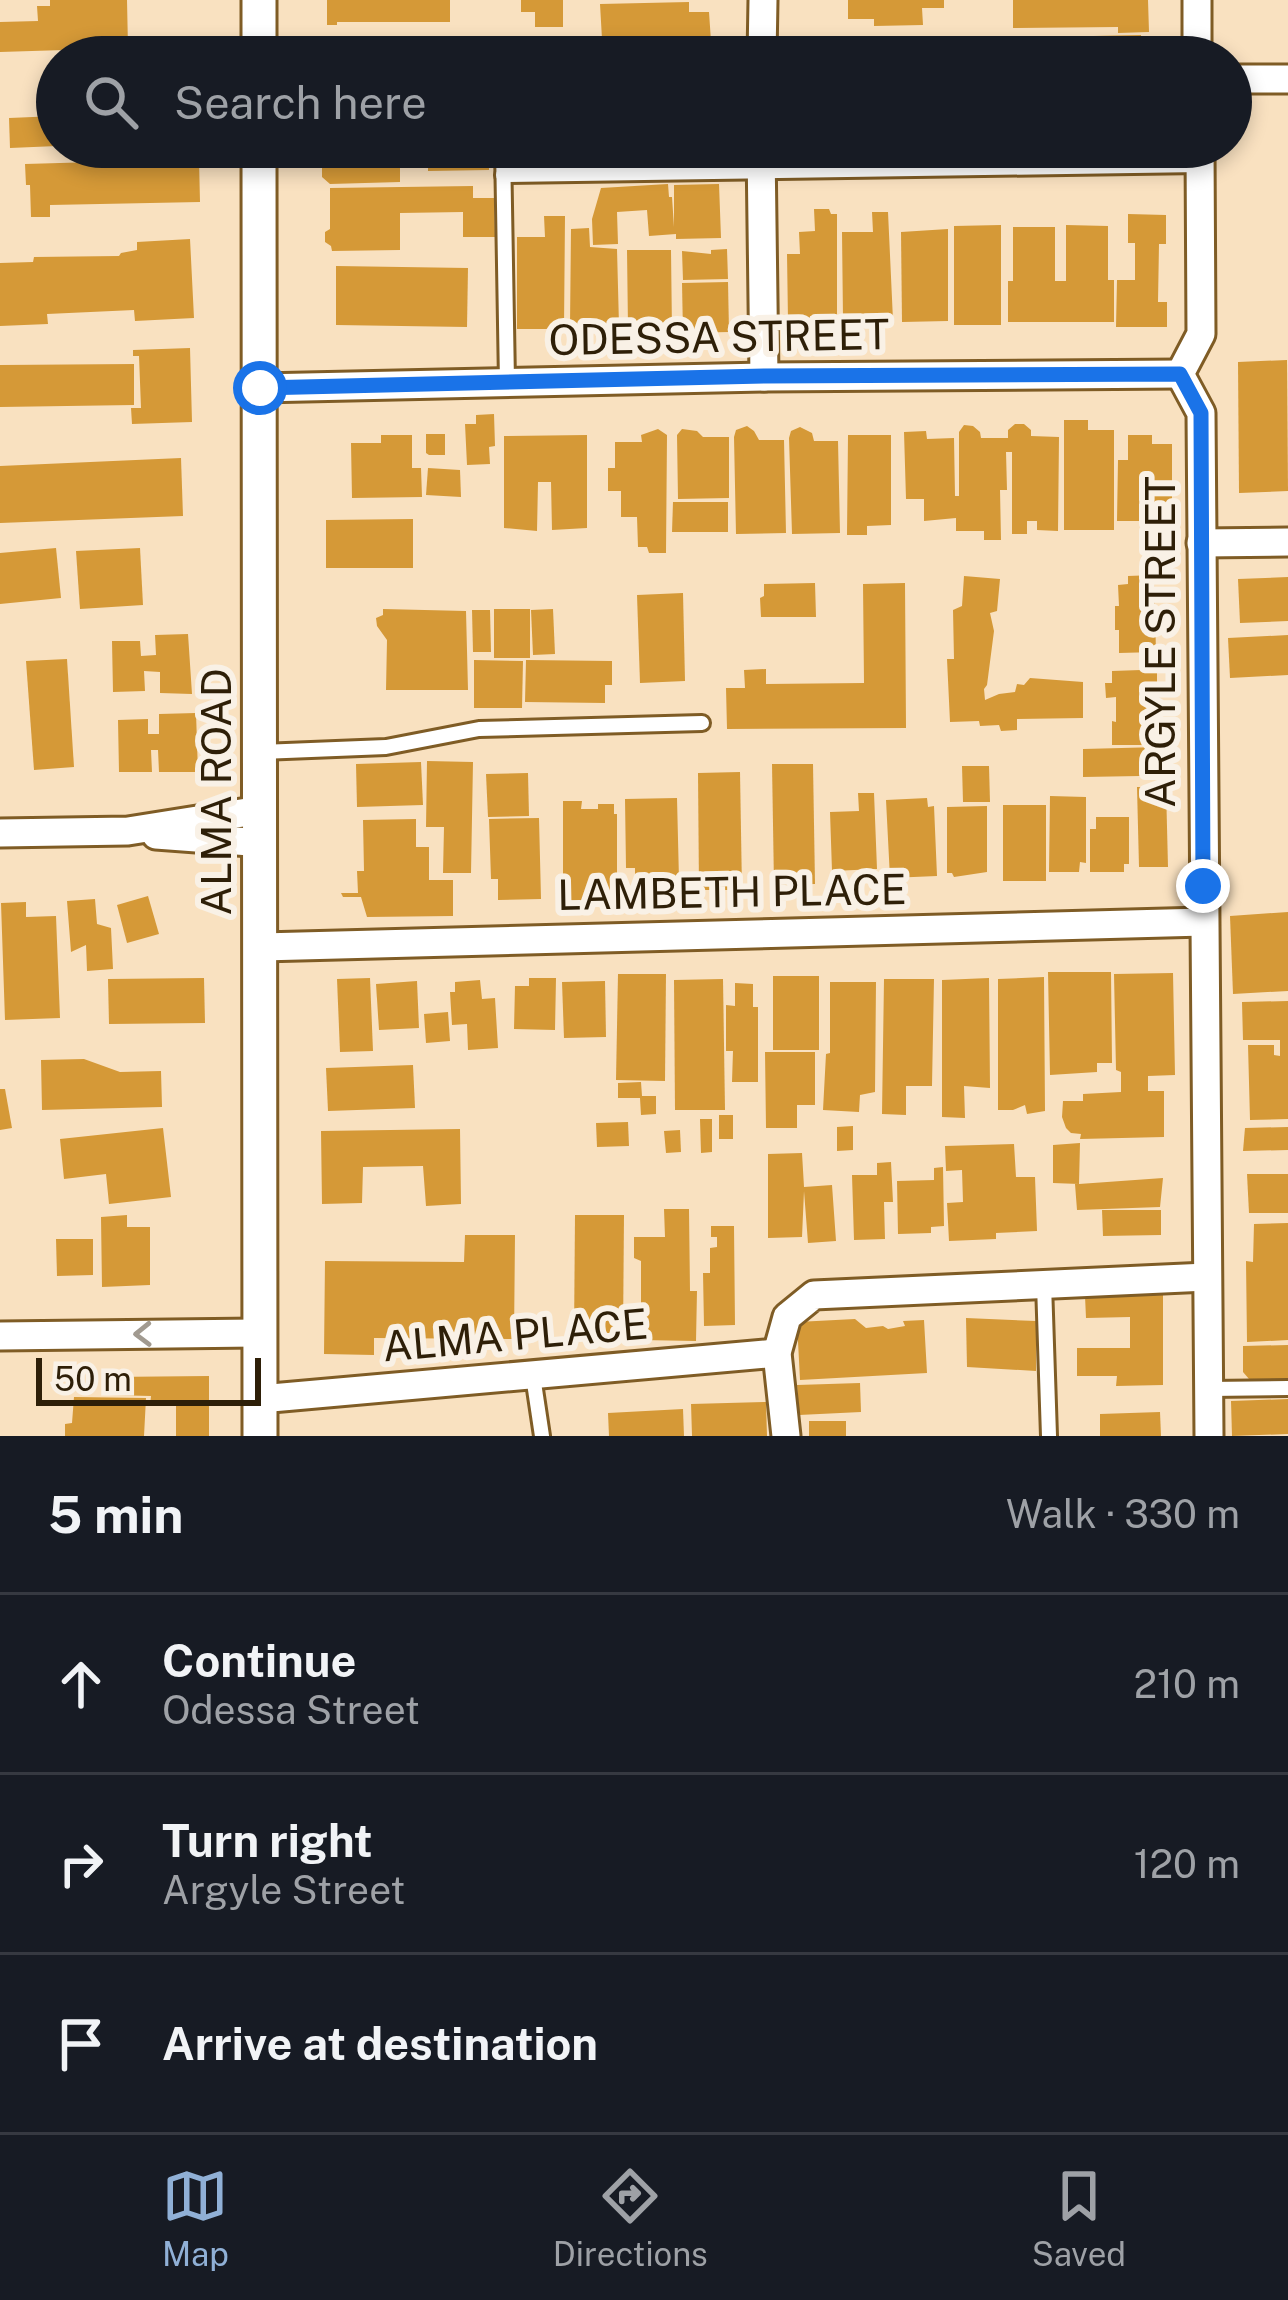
<!DOCTYPE html>
<html lang="en">
<head>
<meta charset="utf-8">
<style>
	body { margin:0; font-family:"Public Sans",sans-serif; background:#242831; color:#f1f3f6 }
	.scale { position:absolute; left:36px; bottom:30px; width:225px; box-sizing:border-box; padding-left:12px; border:6px solid #2e1f08; border-top:0; font-size:33px; line-height:42px; white-space:nowrap; color:#2e1f08; -webkit-text-stroke:9px #f9f1e6; paint-order:stroke }
	.stop { position:absolute; width:36px; height:36px; margin:-27px; border:9px solid #1a73e8; border-radius:50%; background:#fff }
	.stop.end { background:#1a73e8; border-color:#fff; box-shadow:0 3px 12px #0008 }
	.list { margin:0; padding:0; list-style:none }
	h2 { display:flex; justify-content:space-between; align-items:center; height:156px; margin:0; padding:0 48px; font-size:51px }
	h2 small { font-size:39px; font-weight:400; color:#9ea1a6 }
	.list li { display:grid; grid-template-columns:78px 1fr auto; gap:36px; align-items:center; box-sizing:border-box; height:180px; padding:0 48px; border-top:3px solid #363941 }
	.list b { display:block; font-size:45px; white-space:nowrap }
	.list p { margin:0; font-size:39px; white-space:nowrap; color:#9ea1a6 }
	.list em { font-size:39px; font-style:normal; color:#9ea1a6 }
	.icon { flex:none; width:66px; height:66px; fill:none; stroke:currentColor; stroke-width:2; stroke-linecap:round; stroke-linejoin:round }
	.map { position:relative; flex:none; width:1288px; height:1436px; overflow:hidden }
	.search { position:absolute; background:#171b24; box-shadow:0 6px 18px #0003; left:36px; right:36px; top:36px; height:132px; display:flex; align-items:center; gap:30px; box-sizing:border-box; padding:0 42px; border-radius:66px; color:#9ea1a6; font-size:45px }
	.sheet { height:696px; background:#171b24 }
	nav { display:flex; justify-content:space-around; align-items:center; box-sizing:border-box; height:168px; border-top:3px solid #363941; background:#171b24; font-size:33px; color:#9ea1a6 }
	nav a { display:grid; justify-items:center; gap:6px }
	nav .on { color:#90b0d6 }
	.map>svg:first-child { display:block }
</style>
</head>
<body>
<div class="map">
<svg width="1288" height="1436" viewBox="0 0 1288 1436">
	<rect width="100%" height="100%" fill="#f9e1c0"/>
	<!-- building -->
	<g fill="#d59937">
		<polygon points="50,0 127,0 128,48 0,52 0,22 38,21 37,6 50,6"/>
		<polygon points="327,0 450,0 450,22 337,22 337,25 327,25"/>
		<polygon points="521,0 563,0 563,27 535,27 535,12 521,12"/>
		<polygon points="848,0 944,0 944,8 922,8 923,25 874,26 874,19 848,19"/>
		<polygon points="1013,0 1148,0 1149,32 1118,33 1118,27 1013,28"/>
		<polygon points="689,2 689,12 709,12 712,56 598,57 598,40 602,39 600,4"/>
		<polygon points="1141,35 1142,57 1047,57 1046,37"/>
		<polygon points="906,38 906,57 817,57 817,40"/>
		<polygon points="57,116 57,146 10,148 9,118"/>
		<polygon points="330,147 404,147 404,158 400,158 400,182 330,184 322,177 322,166 330,158"/>
		<polygon points="428,147 489,147 489,170 428,171"/>
		<rect x="515" y="147" width="23" height="24"/>
		<polygon points="600,147 713,147 713,166 601,171"/>
		<polygon points="799,147 917,147 908,156 908,164 887,164 887,157 883,154 878,154 878,163 799,164"/>
		<polygon points="994,147 1023,147 1023,161 994,162"/>
		<polygon points="1043,147 1147,147 1148,156 1043,161"/>
		<polygon points="199,159 200,202 50,205 50,217 31,217 30,185 26,185 25,164"/>
		<polygon points="668,184 669,197 672,197 674,227 674,185 719,184 721,238 676,239 676,234 649,236 647,210 617,212 618,244 593,245 592,219 601,188"/>
		<polygon points="473,186 473,198 494,198 495,237 463,237 463,212 400,213 400,250 332,251 331,246 325,242 325,232 330,229 330,188"/>
		<polygon points="814,209 829,209 831,214 837,214 837,316 810,316 810,321 804,328 794,328 788,321 787,254 800,254 799,232 815,231"/>
		<polygon points="872,212 888,212 893,320 866,321 861,326 849,328 843,318 842,232 873,232"/>
		<polygon points="1128,214 1166,215 1166,244 1159,244 1158,302 1167,302 1167,327 1116,327 1117,280 1135,280 1135,243 1128,243"/>
		<polygon points="544,216 565,216 564,329 517,329 517,237 545,237"/>
		<polygon points="1001,225 1001,325 954,325 954,226"/>
		<polygon points="1066,225 1108,226 1108,280 1114,280 1114,322 1008,322 1008,281 1013,281 1013,227 1055,227 1055,281 1066,281"/>
		<polygon points="589,228 590,247 617,249 619,325 570,326 571,229"/>
		<polygon points="948,229 948,321 902,322 901,232"/>
		<polygon points="190,239 194,318 135,321 134,310 47,314 48,324 0,326 0,263 33,262 34,257 119,256 121,253 137,250 137,242"/>
		<polygon points="727,249 728,279 683,280 682,251 711,254 711,250"/>
		<polygon points="627,250 671,250 672,332 652,332 651,327 628,327"/>
		<polygon points="336,266 468,268 467,327 336,325"/>
		<polygon points="728,282 729,332 683,333 682,283"/>
		<polygon points="190,348 192,422 132,424 131,408 141,408 139,356 133,356 133,350"/>
		<polygon points="1287,360 1288,491 1239,493 1238,362"/>
		<polygon points="134,364 134,405 0,407 0,365"/>
		<polygon points="494,414 495,446 489,447 490,464 467,465 465,424 476,424 476,415"/>
		<polygon points="1064,420 1088,420 1088,430 1114,430 1114,530 1064,530"/>
		<polygon points="1015,424 1024,424 1031,430 1031,436 1059,437 1058,531 1037,530 1037,521 1027,521 1027,534 1012,534 1012,452 1006,452 1007,490 1000,490 1001,540 984,540 984,531 956,531 956,518 924,521 924,499 906,499 904,432 926,431 927,439 954,438 955,496 959,496 959,432 964,425 973,426 980,432 981,438 1008,438 1008,430"/>
		<polygon points="747,426 754,431 759,440 784,440 786,533 736,534 734,437 736,430"/>
		<polygon points="800,427 812,433 814,441 838,441 840,533 792,534 789,438 791,431"/>
		<polygon points="658,429 667,435 666,553 649,553 647,547 638,547 637,517 621,517 621,491 608,491 608,468 615,468 615,442 642,442 641,435"/>
		<polygon points="682,429 697,431 703,437 729,437 729,498 678,499 677,435"/>
		<polygon points="426,434 445,434 445,455 429,455 426,453"/>
		<polygon points="381,435 412,435 412,468 421,468 422,497 352,498 351,443 381,443"/>
		<polygon points="587,435 587,528 552,530 551,482 538,482 537,531 504,528 504,436"/>
		<polygon points="848,435 891,435 891,525 867,526 867,535 847,535"/>
		<polygon points="1128,435 1152,435 1152,444 1172,444 1172,521 1117,521 1118,460 1128,460"/>
		<polygon points="181,458 183,516 0,523 0,466"/>
		<polygon points="428,468 460,470 461,497 426,495"/>
		<polygon points="673,502 728,502 728,532 672,532"/>
		<polygon points="413,519 413,568 326,568 326,520"/>
		<polygon points="56,548 61,598 0,604 0,553"/>
		<polygon points="140,548 143,605 80,609 76,551"/>
		<polygon points="1154,575 1156,652 1119,653 1119,630 1115,630 1115,606 1119,606 1118,585 1128,584 1128,576"/>
		<polygon points="964,576 1000,579 997,611 990,613 994,631 987,685 984,689 985,700 999,694 1015,692 1017,684 1024,685 1030,678 1083,682 1083,718 1017,719 1017,730 1001,731 999,725 980,726 979,721 950,722 947,659 954,659 953,610 962,606"/>
		<polygon points="1288,577 1288,621 1240,623 1238,579"/>
		<polygon points="815,583 816,617 761,617 760,598 764,596 764,584"/>
		<polygon points="905,583 906,728 727,729 726,688 745,688 744,670 766,669 766,684 864,683 863,584"/>
		<polygon points="683,593 685,681 640,683 637,595"/>
		<polygon points="383,609 466,611 468,690 386,690 387,640 377,626 376,618 383,615"/>
		<rect x="494" y="609" width="36" height="49"/>
		<polygon points="553,609 555,654 533,655 531,610"/>
		<polygon points="472,610 490,610 491,652 473,652"/>
		<polygon points="188,634 192,694 160,693 160,672 144,671 145,691 113,692 112,641 140,641 141,656 156,655 155,635"/>
		<polygon points="1288,635 1288,675 1230,678 1228,638"/>
		<polygon points="67,659 74,767 34,770 26,661"/>
		<polygon points="474,660 523,661 522,708 474,708"/>
		<polygon points="526,660 612,661 612,685 605,685 605,703 525,702"/>
		<polygon points="1141,665 1157,665 1157,683 1162,683 1162,696 1157,696 1157,721 1152,721 1152,745 1112,745 1112,721 1116,722 1116,697 1106,698 1105,683 1112,683 1112,671 1141,670"/>
		<polygon points="196,713 198,772 159,772 158,750 151,750 152,772 119,772 118,720 148,719 148,734 159,734 159,714"/>
		<polygon points="1160,747 1160,750 1165,750 1165,763 1160,763 1161,769 1139,770 1140,776 1083,777 1083,749"/>
		<polygon points="427,761 473,762 471,873 443,873 444,827 426,827"/>
		<polygon points="421,762 423,805 357,807 356,764"/>
		<polygon points="772,764 813,764 815,884 774,885"/>
		<polygon points="962,766 989,766 990,802 963,802"/>
		<polygon points="740,772 742,890 699,890 698,773"/>
		<polygon points="528,773 529,816 488,817 486,774"/>
		<polygon points="1137,787 1166,787 1168,867 1139,867"/>
		<polygon points="858,793 874,793 877,869 832,871 830,812 859,811"/>
		<polygon points="1050,796 1086,797 1086,863 1080,862 1079,872 1049,872"/>
		<polygon points="677,798 679,880 635,880 635,868 626,868 625,799"/>
		<polygon points="927,798 928,807 934,806 937,876 890,878 886,800"/>
		<polygon points="563,801 582,801 581,809 598,809 598,804 614,804 614,814 617,814 617,907 593,907 593,913 563,913"/>
		<rect x="1003" y="805" width="43" height="76"/>
		<polygon points="987,806 987,872 954,877 952,873 947,873 947,807"/>
		<polygon points="1096,817 1129,817 1129,864 1124,864 1124,872 1090,872 1090,829 1096,829"/>
		<polygon points="539,818 541,899 498,900 498,879 491,879 489,819"/>
		<polygon points="416,819 416,847 429,847 429,880 453,880 453,916 367,917 361,897 343,897 341,893 358,893 357,871 364,871 363,820"/>
		<polygon points="148,896 159,934 127,943 117,905"/>
		<polygon points="95,899 97,924 111,928 113,969 87,971 86,945 71,952 67,901"/>
		<polygon points="26,902 26,917 56,916 60,1018 5,1020 1,903"/>
		<polygon points="1288,912 1288,991 1233,994 1230,916"/>
		<polygon points="1048,972 1111,972 1112,1063 1097,1063 1097,1072 1050,1075"/>
		<polygon points="1173,973 1175,1075 1148,1076 1148,1091 1164,1091 1164,1137 1080,1139 1081,1134 1071,1133 1066,1128 1062,1117 1063,1101 1083,1101 1083,1094 1121,1092 1121,1072 1116,1070 1114,974"/>
		<polygon points="618,974 666,974 665,1081 616,1080"/>
		<rect x="773" y="976" width="46" height="74"/>
		<polygon points="1044,977 1045,1111 1027,1114 1025,1105 1013,1110 998,1110 998,979"/>
		<polygon points="204,978 205,1023 109,1024 108,979"/>
		<polygon points="370,978 373,1051 340,1052 337,979"/>
		<polygon points="529,978 556,978 555,1030 514,1029 515,986 529,986"/>
		<polygon points="989,978 990,1088 964,1086 965,1118 942,1117 942,980"/>
		<polygon points="723,979 725,1110 675,1110 674,980"/>
		<polygon points="884,979 934,979 932,1086 906,1086 906,1115 882,1114"/>
		<polygon points="480,980 482,999 495,998 498,1048 468,1050 467,1024 452,1025 450,992 455,992 455,982"/>
		<polygon points="417,981 419,1028 379,1030 376,984"/>
		<polygon points="605,981 606,1037 564,1038 562,982"/>
		<polygon points="830,982 876,982 875,1092 860,1095 859,1112 823,1110 826,1054 830,1053"/>
		<polygon points="735,983 753,984 753,1007 758,1007 758,1082 732,1082 733,1051 726,1051 726,1005 735,1006"/>
		<polygon points="1288,1001 1288,1119 1250,1120 1248,1045 1274,1045 1274,1055 1280,1056 1280,1040 1243,1040 1242,1002"/>
		<polygon points="448,1012 450,1041 426,1043 424,1014"/>
		<polygon points="765,1052 815,1052 815,1105 797,1105 797,1128 766,1128"/>
		<polygon points="84,1059 120,1072 161,1071 162,1107 42,1110 41,1060"/>
		<polygon points="413,1065 415,1108 328,1111 326,1068"/>
		<polygon points="641,1082 642,1096 656,1096 656,1114 641,1115 640,1098 618,1098 618,1083"/>
		<polygon points="0,1089 5,1089 12,1128 0,1130"/>
		<rect x="719" y="1115" width="14" height="24"/>
		<polygon points="700,1119 712,1119 712,1152 701,1153"/>
		<polygon points="628,1122 629,1146 597,1147 596,1123"/>
		<polygon points="853,1126 853,1150 837,1151 837,1127"/>
		<polygon points="1288,1127 1288,1150 1243,1151 1245,1128"/>
		<polygon points="163,1128 171,1197 109,1204 106,1174 64,1179 60,1139"/>
		<polygon points="460,1129 461,1204 426,1206 423,1166 363,1167 362,1203 322,1204 321,1131"/>
		<polygon points="680,1130 681,1152 666,1153 664,1131"/>
		<polygon points="1080,1143 1079,1184 1163,1178 1160,1207 1077,1210 1075,1184 1079,1184 1053,1183 1053,1145"/>
		<polygon points="1014,1144 1016,1177 1035,1177 1037,1231 996,1233 996,1239 949,1241 947,1203 963,1202 962,1170 946,1171 945,1146"/>
		<polygon points="802,1153 804,1187 832,1185 836,1241 808,1243 804,1191 802,1237 768,1238 768,1154"/>
		<polygon points="891,1162 893,1202 884,1202 885,1239 854,1240 852,1175 877,1175 877,1163"/>
		<polygon points="943,1167 944,1226 931,1227 931,1233 898,1234 897,1181 934,1180 934,1168"/>
		<polygon points="1247,1174 1288,1174 1288,1213 1249,1213"/>
		<polygon points="664,1209 689,1209 690,1291 697,1291 696,1341 641,1340 641,1261 634,1258 634,1237 665,1237"/>
		<polygon points="1102,1210 1161,1210 1161,1235 1103,1236"/>
		<polygon points="127,1215 127,1227 150,1227 150,1285 102,1287 101,1217"/>
		<polygon points="575,1215 624,1215 623,1336 574,1337"/>
		<polygon points="1288,1223 1288,1340 1247,1342 1246,1261 1253,1262 1254,1224"/>
		<polygon points="711,1226 734,1226 735,1325 704,1326 703,1273 710,1273 710,1248 717,1247 717,1237 711,1237"/>
		<polygon points="465,1235 515,1235 514,1339 374,1338 374,1355 324,1354 325,1261 464,1262"/>
		<polygon points="56,1239 93,1239 93,1275 57,1276"/>
		<polygon points="1118,1283 1163,1283 1163,1385 1116,1386 1117,1376 1077,1376 1077,1348 1130,1348 1130,1317 1086,1318 1085,1296 1119,1295"/>
		<polygon points="966,1318 1036,1321 1036,1371 967,1367"/>
		<polygon points="855,1319 866,1328 883,1326 888,1329 905,1326 903,1321 924,1320 927,1373 800,1380 797,1322"/>
		<polygon points="1288,1345 1288,1379 1249,1379 1243,1372 1243,1346"/>
		<polygon points="209,1376 209,1436 176,1436 176,1406 150,1406 151,1396 109,1395 109,1377"/>
		<polygon points="860,1383 861,1412 799,1415 797,1385"/>
		<polygon points="74,1397 146,1398 144,1436 65,1436 65,1424 72,1423"/>
		<polygon points="1288,1399 1288,1434 1232,1436 1231,1401"/>
		<polygon points="766,1402 767,1436 692,1436 691,1404"/>
		<polygon points="683,1409 684,1436 609,1436 608,1413"/>
		<polygon points="1160,1412 1161,1436 1100,1436 1100,1414"/>
		<rect x="809" y="1421" width="37" height="15"/>
	</g>
	<g fill="none" stroke-linecap="round" stroke-linejoin="round">
		<!-- service casing -->
		<g stroke="#7f5c25" stroke-width="20">
			<g id="service">
				<polyline points="503,147 507,382"/>
				<polyline points="503,175 1201,165"/>
				<polyline points="261,752 386,747 479,729 702,723"/>
				<polyline points="1044,1284 1049,1436"/>
				<polyline points="533,1376 542,1436"/>
				<polyline points="1209,1389 1288,1388"/>
			</g>
		</g>
		<!-- minor casing -->
		<g stroke="#7f5c25" stroke-width="33">
			<g id="minor">
				<polyline points="762,57 763,0"/>
				<polyline points="1197,57 1197,0"/>
				<polyline points="1231,79 1288,79"/>
				<polyline points="761,147 764,377"/>
				<polyline points="1200,147 1201,334 1180,374 1201,413 1209,1436"/>
				<polyline points="260,388 764,377 1180,374"/>
				<polyline points="1201,543 1288,542"/>
				<polyline points="0,833 128,831 261,810"/>
				<polyline points="156,835 262,843"/>
				<polyline points="262,947 1204,922"/>
				<polyline points="0,1336 260,1333"/>
				<polyline points="260,1399 777,1353"/>
				<polyline points="786,1436 777,1353 787,1317 814,1295 1207,1277"/>
			</g>
		</g>
		<!-- tertiary casing -->
		<g stroke="#7f5c25" stroke-width="39">
			<g id="tertiary">
				<polyline points="259,0 259,57"/>
				<polyline points="259,147 260,1436"/>
			</g>
		</g>
		<!-- service -->
		<use href="#service" stroke="#fff" stroke-width="14"/>
		<!-- minor -->
		<use href="#minor" stroke="#fff" stroke-width="27"/>
		<!-- tertiary -->
		<use href="#tertiary" stroke="#fff" stroke-width="33"/>
	</g>
	<!-- one-way arrows -->
	<defs><path id="oneway-chevron" d="M-2-3.5L2.5 0L-2 3.5" fill="none" stroke-width="1.6" stroke-linecap="round" stroke-linejoin="round" transform="scale(3)"/></defs>
	<use stroke="#a19a90" href="#oneway-chevron" transform="translate(143 1334) rotate(179)"/>
	<g fill="none" stroke-linecap="round" stroke-linejoin="round">
		<!-- route -->
		<polyline stroke="#1a73e8" stroke-width="15" points="260,388 764,376 1180,374 1201,413 1203,886"/>
	</g>
	<g text-anchor="middle" stroke-width="12" stroke-linejoin="round" paint-order="stroke">
		<!-- street labels -->
		<g font-size="42" fill="#2e1f08" stroke="#f9f1e6">
			<text transform="translate(719 337) rotate(-1)" y="15">ODESSA STREET</text>
			<text transform="translate(1160 642) rotate(-90)" y="15">ARGYLE STREET</text>
			<text transform="translate(216 792) rotate(-90)" y="15">ALMA ROAD</text>
			<text transform="translate(732 892) rotate(-1)" y="15">LAMBETH PLACE</text>
			<text transform="translate(515 1335) rotate(-5)" y="15">ALMA PLACE</text>
		</g>
	</g>
</svg>
<div class="scale">50 m</div>
<div class="stop" style="left:260px;top:388px"></div>
<div class="stop end" style="left:1203px;top:886px"></div>
<div class="search"><svg class="icon" aria-label="search" viewBox="0 0 24 24"><circle cx="10" cy="10" r="6"/><path d="M15 15l6 6"/></svg>Search here</div>
</div>
<section class="sheet">
<h2>5 min<small>Walk · 330 m</small></h2>
<ul class="list">
<li><svg class="icon" aria-label="ahead" viewBox="0 0 24 24"><path d="M12 20V5M6 11l6-6 6 6"/></svg><div><b>Continue</b><p>Odessa Street</p></div><em>210 m</em></li>
<li><svg class="icon" aria-label="right" viewBox="0 0 24 24"><path d="M7 20v-9h11M14 6l5 5-5 5"/></svg><div><b>Turn right</b><p>Argyle Street</p></div><em>120 m</em></li>
<li><svg class="icon" aria-label="arrive" viewBox="0 0 24 24"><path d="M6 21V4h12l-3 4 3 4H6"/></svg><div><b>Arrive at destination</b></div></li>
</ul>
</section>
<nav>
<a class="on"><svg class="icon" aria-label="map" viewBox="0 0 24 24"><path d="M3 6l6-2 6 2 6-2v14l-6 2-6-2-6 2zM9 4v14M15 6v14"/></svg>Map</a>
<a><svg class="icon" aria-label="directions" viewBox="0 0 24 24"><path d="M12 3l9 9-9 9-9-9zM9 14v-3h6M13 9l2 2-2 2"/></svg>Directions</a>
<a><svg class="icon" aria-label="saved" viewBox="0 0 24 24"><path d="M7 4h10v16l-5-4-5 4z"/></svg>Saved</a>
</nav>
</body>
</html>
